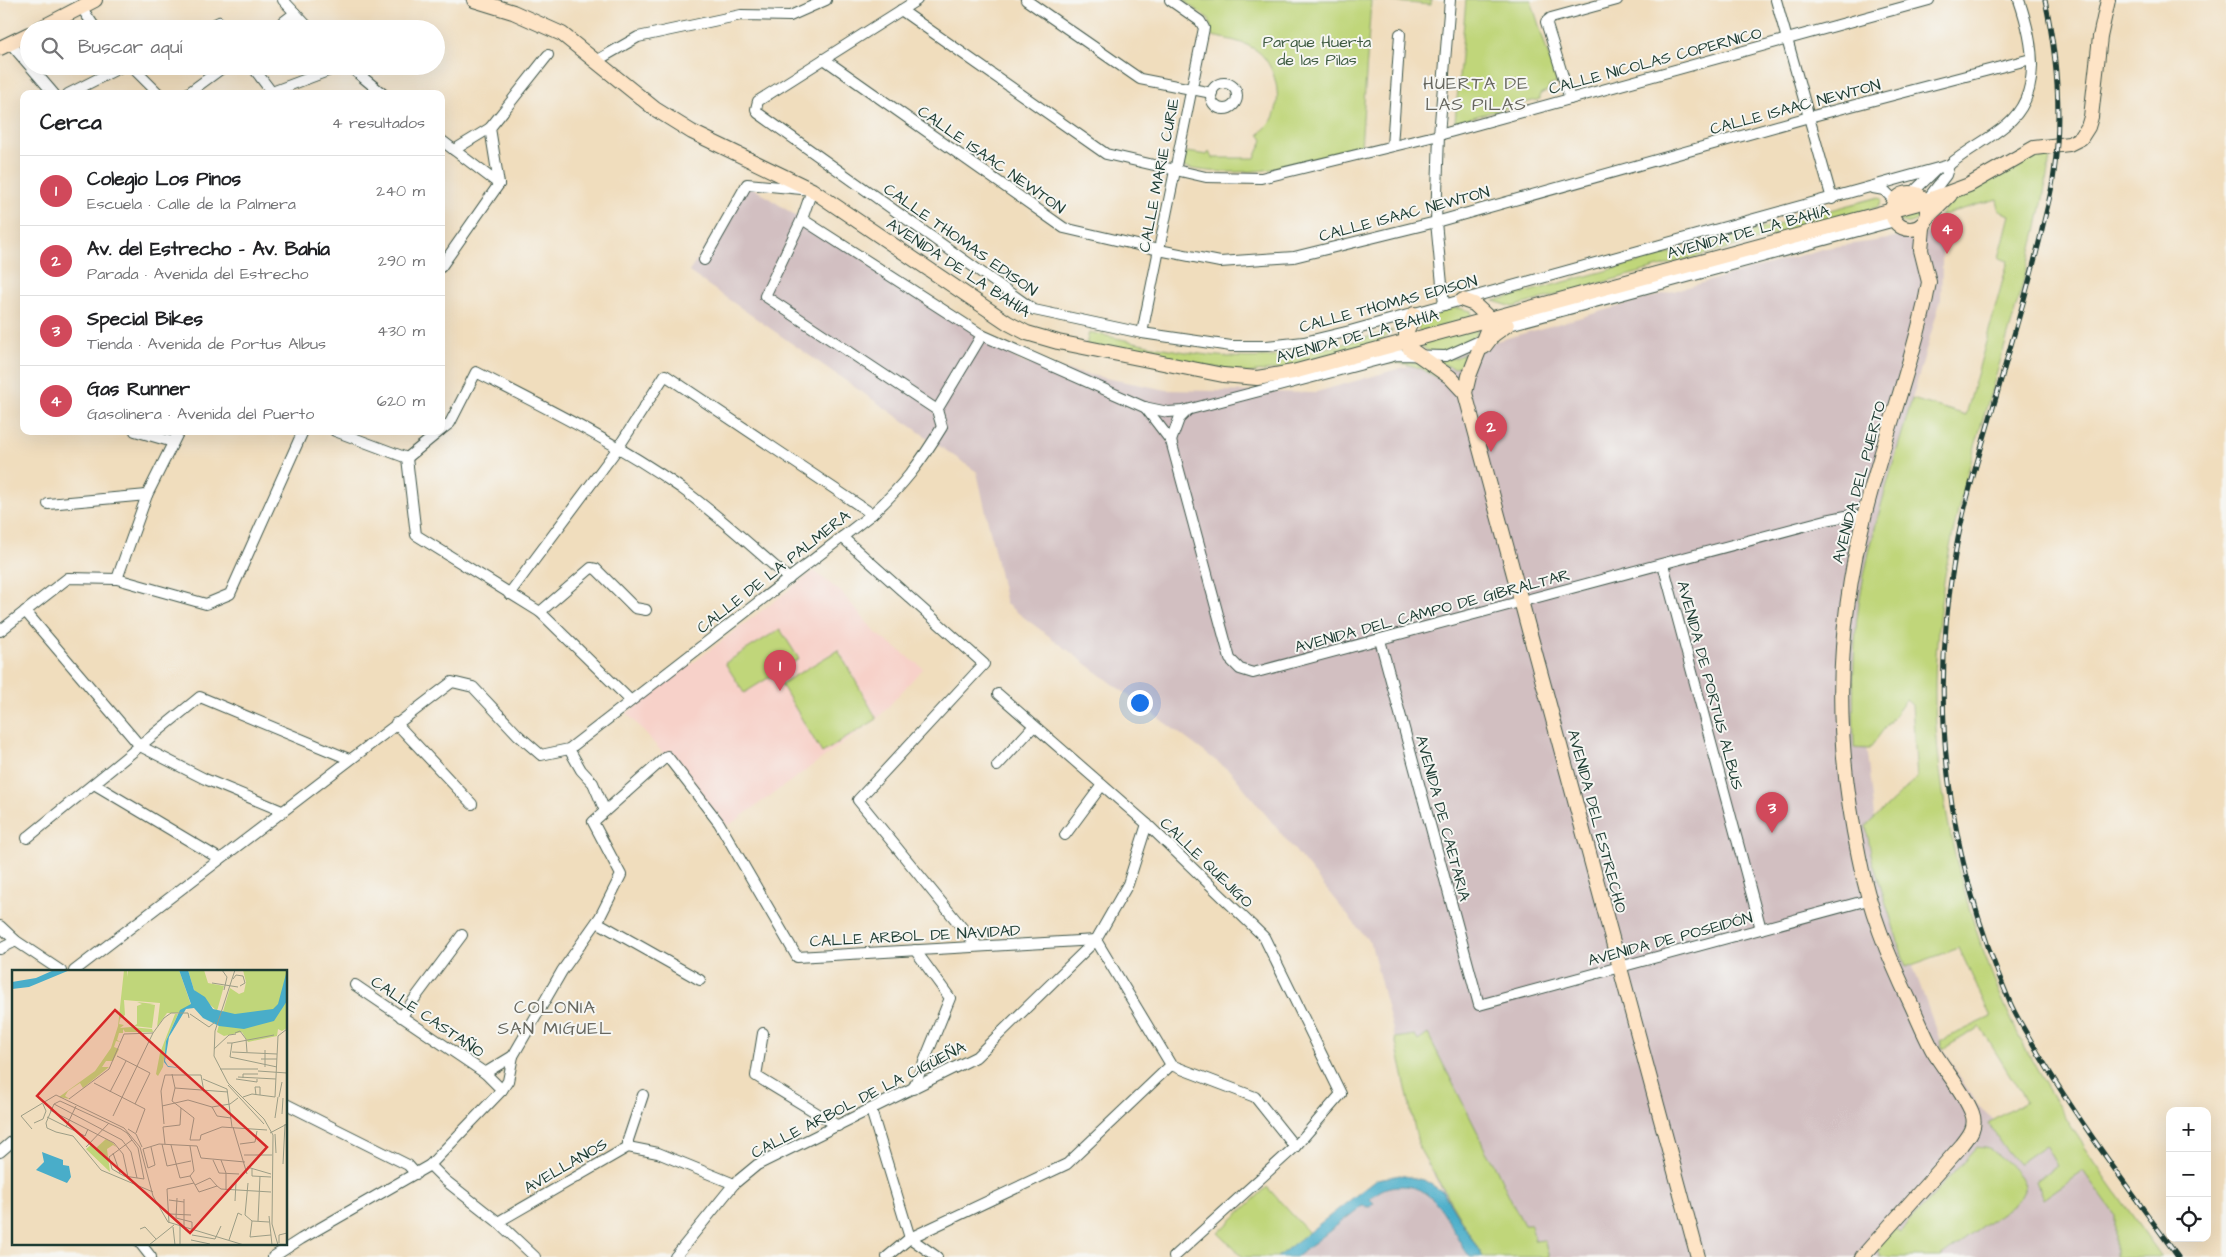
<!DOCTYPE html>
<html lang="es">
<head>
<meta charset="utf-8">
<style>
	body { margin:0; font-family:"Architects Daughter",sans-serif; background:#f2f2f2; color:#202124 }
	.controls { position:absolute; right:15px; bottom:15px; display:grid; overflow:hidden; border-radius:10px; box-shadow:0 5px 20px #0002 }
	.controls button { width:45px; height:45px; display:grid; place-items:center; padding:0; border:0; border-bottom:1px solid #e0e0e0; background:#fff; color:#202124; font:25px sans-serif }
	.you { position:absolute; left:1139px; top:702px; width:18px; height:18px; margin:-12px; border:4px solid #fff; border-radius:50%; background:#1a73e8; box-shadow:0 0 0 8px #1a73e833 }
	.badge { display:grid; place-items:center; width:32px; height:32px; border-radius:50%; background:#d1495b; color:#fff; font-size:16px; font-weight:700 }
	.pin { position:absolute; translate:-50% -41px; filter:drop-shadow(0 1px 2px #0008) }
	.pin::after { content:''; position:absolute; top:26px; width:18px; height:15px; background:inherit; clip-path:polygon(0 0,100% 0,50% 100%) }
	.list { margin:0; padding:0; list-style:none }
	h2 { display:flex; justify-content:space-between; align-items:center; height:65px; margin:0; padding:0 20px; font-size:21px }
	h2 small { font-size:16px; font-weight:400; color:#757577 }
	.list li { display:grid; grid-template-columns:32px 1fr auto; gap:15px; align-items:center; box-sizing:border-box; height:70px; padding:0 20px; border-top:1px solid #e0e0e0 }
	.list b { display:block; font-size:19px; white-space:nowrap }
	.list p { margin:0; font-size:16px; white-space:nowrap; color:#757577 }
	.list em { font-size:16px; font-style:normal; color:#757577 }
	.icon { flex:none; width:28px; height:28px; fill:none; stroke:currentColor; stroke-width:2; stroke-linecap:round; stroke-linejoin:round }
	.map { position:relative; flex:none; width:2226px; height:1257px; overflow:hidden }
	.search { position:absolute; background:#fff; box-shadow:0 5px 20px #0002; left:20px; top:20px; width:425px; height:55px; display:flex; align-items:center; gap:12px; box-sizing:border-box; padding:0 18px; border-radius:28px; color:#757577; font-size:19px }
	.panel { position:absolute; background:#fff; box-shadow:0 5px 20px #0002; left:20px; top:90px; width:425px; height:345px; border-radius:10px }
	.map>svg:first-child { display:block }
</style>
</head>
<body>
<div class="map">
<svg width="2226" height="1257" viewBox="0 0 2226 1257">
	<rect width="100%" height="100%" fill="#f6f6f2"/>
	<filter id="ink" filterUnits="userSpaceOnUse"><feTurbulence type="fractalNoise" baseFrequency=".02" numOctaves="2"/><feDisplacementMap in="SourceGraphic" scale="10" xChannelSelector="R" yChannelSelector="G"/><feConvolveMatrix kernelMatrix="1 2 1 2 8 2 1 2 1" color-interpolation-filters="sRGB"/></filter>
	<filter id="wash" filterUnits="userSpaceOnUse"><feTurbulence type="fractalNoise" baseFrequency=".0096" numOctaves="4" result="noise"/><feDisplacementMap in="SourceGraphic" scale="20" xChannelSelector="R" yChannelSelector="G"/><feGaussianBlur stdDeviation="1.12" result="paint"/><feColorMatrix in="noise" values="0 0 0 0 0 0 0 0 0 0 0 0 0 0 0 0 0 1.4 0 .05"/><feComposite in="paint" operator="in"/></filter>
	<g filter="url(#wash)">
		<rect width="100%" height="100%" fill="#f0ddbd"/>
		<!-- built -->
		<polygon fill="#f7d1c9" points="814,571 842,593 876,633 923,668 877,719 728,826 627,713"/>
		<!-- industrial -->
		<polygon fill="#d2bfc1" points="747,184 1022,362 1167,390 1313,393 1826,248 1943,231 1941,299 1876,523 1859,685 1881,877 1943,1049 1976,1104 1994,1120 1989,1123 2044,1145 2058,1166 2040,1187 2041,1195 2083,1171 2115,1215 2115,1257 1296,1257 1341,1222 1377,1179 1400,1175 1424,1180 1442,1191 1419,1148 1395,1038 1371,944 1231,772 1006,604 977,472 689,272"/>
		<!-- green -->
		<g fill="#c0d67a" stroke="#708a57">
			<path d="M1182 0H1371L1361 148C1300 166 1245 180 1182 167L1187 152 1207 155 1209 152 1212 158H1255L1263 140 1259 134C1263 130 1269 125 1272 120 1284 99 1275 63 1256 50 1243 41 1226 39 1212 36L1209 19Z"/>
			<polygon points="1373,0 1431,0 1431,5"/>
			<polygon points="1466,0 1531,0 1557,83 1549,86 1549,90 1540,94 1540,99 1455,122"/>
			<path d="M2051 151C2034 274 1987 390 1958 511 1943 573 1934 640 1935 704 1938 820 1973 947 2026 1050 2065 1123 2114 1190 2162 1257H2115V1215L2083 1171 2043 1199 2036 1181 2057 1166 2045 1145 2018 1164 1999 1141 1989 1123 2026 1101 1980 1027 1943 1049 1940 1041 1991 1017 1959 948 1906 967 1872 859 1866 826 1917 778 1912 705 1906 700 1869 749 1854 748C1853 699 1852 651 1859 603 1870 534 1893 466 1912 399L1966 415 2008 261 1999 258 2010 215 1999 211 1997 199 1939 216 1954 199 2041 152Z"/>
			<polygon points="1879,197 1882,200 1878,207 1513,307 1494,301"/>
			<path d="M1923 205V214C1915 224 1907 226 1895 219L1894 213Z"/>
			<path d="M1458 308 1471 311 1472 316 1468 319 1421 332 1418 329C1420 313 1444 309 1458 308Z"/>
			<path d="M1477 328V334C1466 344 1434 361 1422 346L1424 341Z"/>
			<path d="M1393 330 1381 341 1371 346 1290 368 1248 373 1086 345 1089 332C1149 345 1209 361 1270 357 1312 354 1353 341 1393 330Z"/>
			<polygon points="1472,350 1464,364 1454,368 1439,363 1438,359 1455,358"/>
			<path d="M1400 359C1421 362 1445 375 1458 391L1454 392 1452 387C1432 375 1413 360 1388 364L1387 361Z"/>
			<polygon points="780,629 799,659 744,693 725,663"/>
			<polygon points="838,650 877,719 822,753 781,684"/>
			<path d="M1428 1034 1480 1137C1483 1150 1492 1159 1498 1172 1506 1190 1515 1208 1524 1225H1531L1535 1241 1544 1240 1549 1257H1483L1419 1148 1395 1038 1415 1035 1418 1041Z"/>
			<path d="M1977 1147C1980 1148 1985 1147 1989 1149 1999 1154 2026 1177 2024 1189 2023 1196 2017 1201 2013 1205L1940 1257H1879L1881 1254 1875 1249 1894 1228 1900 1232Z"/>
			<polygon points="1267,1187 1309,1233 1277,1257 1243,1257 1218,1233"/>
		</g>
		<!-- water -->
		<path fill="#49adc9" stroke="#34757e" d="M1400 1175 1424 1180 1443 1192 1483 1257H1470C1451 1233 1439 1184 1400 1186 1387 1186 1379 1190 1370 1199L1374 1203 1370 1207 1362 1206 1296 1257H1277L1377 1179Z"/>
	</g>
	<g filter="url(#ink)">
		<g fill="none" stroke-linecap="round" stroke-linejoin="round">
			<!-- street casing -->
			<g stroke="#3e5549" stroke-width="12">
				<g id="street">
					<polyline points="283,0 310,29"/>
					<path d="M917 0 758 101 756 109 758 113 1034 310 1142 333 1231 346H1267L1304 342 1350 331 1949 165C1967 150 1988 140 2006 125 2044 94 2033 41 2019 0"/>
					<polyline points="1026,0 1140,79 1212,93"/>
					<polyline points="1776,0 1832,199"/>
					<polyline points="81,7 96,29"/>
					<polyline points="901,10 1106,154 1206,177 1261,178 1439,135 1929,0"/>
					<polyline points="205,29 219,22 224,29"/>
					<polyline points="274,29 295,13"/>
					<polyline points="10,43 29,65"/>
					<polyline points="824,59 1064,228 1159,250 1220,262 1294,257 1436,222 1809,117 2031,59"/>
					<polyline points="596,61 638,37 741,15 790,16 826,0"/>
					<polyline points="30,66 54,94"/>
					<polyline points="131,66 159,94"/>
					<polyline points="252,66 273,94"/>
					<polyline points="349,66 383,94"/>
					<circle cx="1224" cy="96" r="13"/>
					<polyline points="272,92 341,66"/>
					<polyline points="68,94 123,66"/>
					<polyline points="187,94 225,66"/>
					<polyline points="1570,99 1546,22 1551,18 1617,0"/>
					<polyline points="490,128 499,184"/>
					<polyline points="441,140 499,184"/>
					<polyline points="1392,146 1400,34"/>
					<polyline points="454,150 490,128 548,55"/>
					<polyline points="1873,188 1884,190 1895,201"/>
					<polyline points="1911,194 1936,170"/>
					<polyline points="1926,201 1946,175 1949,165"/>
					<polyline points="704,260 747,184 812,190 802,219 765,296 937,410"/>
					<polyline points="441,267 499,184"/>
					<polyline points="1444,305 1436,222 1439,135 1450,0"/>
					<polyline points="1502,327 1895,221"/>
					<polyline points="1142,333 1204,28 1200,21 1170,0"/>
					<polyline points="982,335 1144,407 1168,412 1183,411 1397,355 1446,356 1486,338"/>
					<polyline points="1145,407 1171,441 1230,659 1240,669 1253,673 1826,520 1851,515 1864,517"/>
					<path d="M441 430 450 423 476 372C546 408 617 443 681 488 719 516 754 548 789 579"/>
					<polyline points="135,431 173,442"/>
					<polyline points="335,431 407,458 416,535 540,612 630,700"/>
					<polyline points="1171,441 1179,419 1188,410"/>
					<polyline points="407,458 440,431"/>
					<polyline points="48,504 147,495"/>
					<polyline points="842,537 984,664 858,800 977,946"/>
					<polyline points="1663,564 1761,929"/>
					<polyline points="117,579 147,495 179,431"/>
					<polyline points="509,594 618,448 665,375 872,514"/>
					<polyline points="25,611 140,746 205,779 282,811"/>
					<polyline points="540,612 591,568 596,569 635,608 646,610"/>
					<polyline points="0,631 68,578 117,579 206,604 230,594 303,431"/>
					<polyline points="1380,640 1479,1005 1868,900"/>
					<polyline points="998,694 1147,824 1264,937 1341,1094 1295,1147 1174,1257"/>
					<polyline points="396,723 472,804"/>
					<polyline points="569,749 581,770 593,783 605,811"/>
					<polyline points="997,766 1033,727"/>
					<polyline points="94,784 220,859"/>
					<polyline points="1065,835 1102,785"/>
					<polyline points="27,838 200,697 349,759"/>
					<polyline points="597,922 700,980"/>
					<polyline points="0,926 16,941 61,971"/>
					<polyline points="1096,940 1171,1065 1255,1097 1295,1147"/>
					<polyline points="0,949 16,941"/>
					<path d="M74 971 452 682 473 687 518 735 541 755 569 749 872 514C904 485 920 463 942 427L937 410 982 335 802 219"/>
					<polyline points="355,985 485,1073"/>
					<polyline points="401,1017 462,935"/>
					<polyline points="763,1033 756,1076 838,1126"/>
					<polyline points="913,1089 950,998 915,950"/>
					<polyline points="502,1090 485,1073 513,1056"/>
					<polyline points="286,1104 408,1165 416,1174"/>
					<polyline points="871,1110 910,1238"/>
					<polyline points="628,1147 628,1140 643,1095"/>
					<polyline points="0,1152 14,1140"/>
					<polyline points="430,1165 446,1181 498,1222 535,1257"/>
					<polyline points="498,1222 628,1147 658,1153 734,1184"/>
					<polyline points="910,1238 937,1257"/>
					<polyline points="140,1243 151,1257"/>
					<polyline points="273,1257 301,1239 430,1165 502,1090 508,1081 513,1056 562,971 600,917 621,875 593,822 667,756 719,823 797,957 1096,940"/>
					<polyline points="675,1257 734,1184 757,1165 976,1057 1096,940 1128,884 1147,824"/>
					<polyline points="887,1257 910,1238 1067,1164 1171,1065"/>
				</g>
			</g>
			<!-- secondary casing -->
			<g stroke="#3e5549" stroke-width="16">
				<g id="secondary">
					<polyline points="474,0 513,12 562,34 655,109 692,132 812,190 1008,323 1027,333 1058,342 1223,375 1257,378 1293,372 1926,201 1969,185 2034,148 2069,144 2081,138 2088,127 2091,117 2100,37 2108,0"/>
					<polyline points="39,29 95,0"/>
					<polyline points="0,48 29,34"/>
					<circle cx="1910" cy="211" r="18"/>
					<polyline points="1463,300 1474,304 1489,318 1489,325 1469,376 1465,393 1698,1257"/>
					<polyline points="1414,314 1406,333 1406,341 1410,349 1450,377 1465,393"/>
					<polyline points="1484,347 1493,335 1507,325"/>
					<path d="M1862 1257 1962 1145C1970 1135 1977 1126 1972 1113 1963 1090 1944 1070 1932 1049 1924 1034 1918 1019 1911 1004 1888 956 1869 909 1859 857 1834 738 1835 636 1864 517 1882 443 1910 372 1926 298L1929 282 1921 250 1923 228 1926 219 1950 195"/>
				</g>
			</g>
			<!-- street -->
			<use href="#street" stroke="#fff" stroke-width="10"/>
			<!-- secondary -->
			<use href="#secondary" stroke="#fee4c6" stroke-width="14"/>
			<!-- rail casing -->
			<g stroke="#1f3d34" stroke-width="5">
				<path id="rail" d="M2045 0C2057 56 2062 116 2054 173 2052 191 2047 208 2043 225 2031 280 2014 333 1999 387 1984 440 1966 494 1956 549 1928 707 1946 852 2009 1000 2016 1018 2029 1036 2038 1053 2080 1124 2130 1190 2178 1257"/>
			</g>
			<!-- rail -->
			<use href="#rail" stroke="#f6f6f2" stroke-width="3" stroke-dasharray="9" stroke-linecap="butt"/>
		</g>
	</g>
	<g text-anchor="middle" stroke-width="4" stroke-linejoin="round" paint-order="stroke">
		<!-- park labels -->
		<g font-size="16" fill="#3f5c42" stroke="#f6f6f2">
			<text x="1317" y="47">Parque Huerta<tspan x="1317" dy="18">de las Pilas</tspan></text>
		</g>
		<!-- street labels -->
		<g font-size="16" fill="#1f3d34" stroke="#f6f6f2">
			<text transform="translate(1655 60) rotate(-15)" y="6">CALLE NICOLAS COPERNICO</text>
			<text transform="translate(1795 106) rotate(-15)" y="6">CALLE ISAAC NEWTON</text>
			<text transform="translate(992 159) rotate(35)" y="6">CALLE ISAAC NEWTON</text>
			<text transform="translate(1158 175) rotate(-79)" y="6">CALLE MARIE CURIE</text>
			<text transform="translate(1404 213) rotate(-15)" y="6">CALLE ISAAC NEWTON</text>
			<text transform="translate(1748 231) rotate(-15)" y="6">AVENIDA DE LA BAHÍA</text>
			<text transform="translate(961 239) rotate(35)" y="6">CALLE THOMAS EDISON</text>
			<text transform="translate(959 267) rotate(33)" y="6">AVENIDA DE LA BAHÍA</text>
			<text transform="translate(1388 303) rotate(-15)" y="6">CALLE THOMAS EDISON</text>
			<text transform="translate(1357 335) rotate(-15)" y="6">AVENIDA DE LA BAHÍA</text>
			<text transform="translate(1858 482) rotate(-75)" y="6">AVENIDA DEL PUERTO</text>
			<text transform="translate(773 571) rotate(-38)" y="6">CALLE DE LA PALMERA</text>
			<text transform="translate(1432 610) rotate(-15)" y="6">AVENIDA DEL CAMPO DE GIBRALTAR</text>
			<text transform="translate(1711 685) rotate(75)" y="6">AVENIDA DE PORTUS ALBUS</text>
			<text transform="translate(1444 818) rotate(75)" y="6">AVENIDA DE CAETARIA</text>
			<text transform="translate(1598 821) rotate(75)" y="6">AVENIDA DEL ESTRECHO</text>
			<text transform="translate(1207 862) rotate(44)" y="6">CALLE QUEJIGO</text>
			<text transform="translate(915 935) rotate(-3)" y="6">CALLE ARBOL DE NAVIDAD</text>
			<text transform="translate(1670 938) rotate(-15)" y="6">AVENIDA DE POSEIDÓN</text>
			<text transform="translate(428 1016) rotate(34)" y="6">CALLE CASTAÑO</text>
			<text transform="translate(858 1099) rotate(-27)" y="6">CALLE ARBOL DE LA CIGÜEÑA</text>
			<text transform="translate(565 1165) rotate(-30)" y="6">AVELLANOS</text>
		</g>
		<!-- neighbourhood labels -->
		<g font-size="18" letter-spacing="1" fill="#67675f" stroke="#f6f6f2">
			<text x="1476" y="89">HUERTA DE<tspan x="1476" dy="21">LAS PILAS</tspan></text>
			<text x="555" y="1013">COLONIA<tspan x="555" dy="21">SAN MIGUEL</tspan></text>
		</g>
	</g>
	<!-- overview -->
	<g transform="translate(12 970)">
		<rect width="275" height="275" fill="#f0ddbd"/>
		<path d="M112 0H115V7L116 0H167L179 35 166 43H155L145 57 148 33 112 30 113 45 108 49 107 54 112 55 108 58 119 57 140 59 141 62H113L111 59V63H107L105 70 109 72 104 71 102 77 107 79 101 91H94L90 97H97L71 118 68 113 56 121 53 126 58 129 47 127 83 101 99 78 106 56ZM176 0H192L196 13 212 16 205 41 182 20ZM231 0H275V58L270 61 266 59 265 66 236 72 230 62 212 66 205 62 218 18 227 24 232 22 234 12ZM125 32 142 34H138L143 35 140 58 122 56 125 54V36L130 34ZM163 44H166L154 71 151 97 146 106 144 104 148 83ZM94 169 101 173 104 177 101 175 95 179 98 202 74 179 80 174 84 178Z" fill="#c0d67a"/>
		<path d="M42 0H58L17 17 0 19V12L24 8ZM167 0H176L182 20 193 27 201 39 223 44 261 39 266 34 275 0V31L262 51 232 59 207 56 191 48 182 38 174 39 157 67 153 91 156 96 170 98 156 97 152 92 154 71 168 40 179 34ZM30 182 51 190V195L57 196 59 207 55 213 24 200 32 192Z" fill="#49adc9"/>
		<path fill="none" stroke="#9c9d86" stroke-width="1" d="M210 0 215 7 212 20M223 0 203 61 202 86 216 113 252 149 261 165 260 254 266 275M221 9 224 5 231 6 233 13 228 16M200 13 226 17M178 44 197 57 203 52M223 63 228 61 234 69 235 82M215 73H220L218 87 265 97M220 73 262 65M202 79 217 65 224 64M253 80V97M220 82 265 84M105 86 138 103 123 134M249 89H265M208 99H246M246 101 275 103M160 104 163 118 160 131M226 107 264 109M231 108V104H246M191 109 215 119 220 157M224 109 245 112V109M82 113 133 139 124 163M216 115 252 154M163 118 216 122M98 122 114 91M244 125 243 117H248V125M231 127 240 124 263 127M263 127 266 66 275 59M267 127 270 112M57 129 97 99 112 64 141 63M160 131 182 148 178 170H188L189 165 210 157 255 160M42 134 110 170 119 182 125 208M150 136 176 130 200 137 218 134 226 128M200 137 205 146 219 148M38 140 102 173 111 184 116 207M270 144 271 128M9 146 44 125 112 158 128 177 141 226 156 252 232 275M9 146 20 159M101 146 141 63 152 48 159 43H176L177 48M35 147 73 166 76 159M263 148 266 127M22 153 31 149 34 141 31 134M152 154 149 121 153 105H189L192 122M54 157 64 136M221 157 235 204M116 159 124 164 130 177M258 163 275 154M263 164 264 183M120 170 97 187 100 199 112 206 132 209 126 178 120 170 115 163 109 159 48 131 42 134 34 153 35 158 44 162 61 166 89 200 141 222M150 174 155 196 179 191M153 174 151 157 168 155 169 138M228 174 243 172 245 161M159 175 168 208 178 206M178 176 182 201 178 206 187 222 205 216M74 177 97 153M101 183 108 203M232 185H260M201 190 207 203 227 204M209 190 214 203V220M271 194 273 154M235 197 259 204M136 198 131 179 147 174 185 176 189 188 233 192M136 198 143 195 139 177M240 199V206L259 207M236 213 233 245 240 251 257 252M183 215 198 208 205 216M205 216 209 219 259 222M155 219 157 253M155 219 182 213M165 228 164 248 180 252V259M172 229V257M157 230 172 232M223 231 224 212M158 244 179 245M257 246 260 275M240 251 238 267 259 265M246 251 248 206M168 256V275M161 257 163 275M128 259 133 257 144 269M180 265 203 269 209 256M179 270 198 274M217 270 226 243 230 245M267 273V265L275 263M137 275 162 255"/>
		<path fill="#d62828" fill-opacity="0.15" stroke="#d62828" stroke-width="2.5" d="M103 40 255 177 178 263 25 126Z"/>
		<rect width="275" height="275" fill="none" stroke="#1f3d34" stroke-width="2.5"/>
	</g>
</svg>
<div class="controls">
<button>+</button>
<button>−</button>
<button><svg class="icon" aria-label="locate" viewBox="0 0 24 24"><circle cx="12" cy="12" r="6"/><path d="M12 2v4M12 18v4M2 12h4M18 12h4"/></svg></button>
</div>
<div class="you"></div>
<div class="pin badge" style="left:780px;top:691px">1</div>
<div class="pin badge" style="left:1491px;top:452px">2</div>
<div class="pin badge" style="left:1772px;top:833px">3</div>
<div class="pin badge" style="left:1947px;top:254px">4</div>
<div class="search"><svg class="icon" aria-label="search" viewBox="0 0 24 24"><circle cx="10" cy="10" r="6"/><path d="M15 15l6 6"/></svg>Buscar aquí</div>
<section class="panel">
<h2>Cerca<small>4 resultados</small></h2>
<ul class="list">
<li><span class="badge">1</span><div><b>Colegio Los Pinos</b><p>Escuela · Calle de la Palmera</p></div><em>240 m</em></li>
<li><span class="badge">2</span><div><b>Av. del Estrecho - Av. Bahía</b><p>Parada · Avenida del Estrecho</p></div><em>290 m</em></li>
<li><span class="badge">3</span><div><b>Special Bikes</b><p>Tienda · Avenida de Portus Albus</p></div><em>430 m</em></li>
<li><span class="badge">4</span><div><b>Gas Runner</b><p>Gasolinera · Avenida del Puerto</p></div><em>620 m</em></li>
</ul>
</section>
</div>
</body>
</html>
